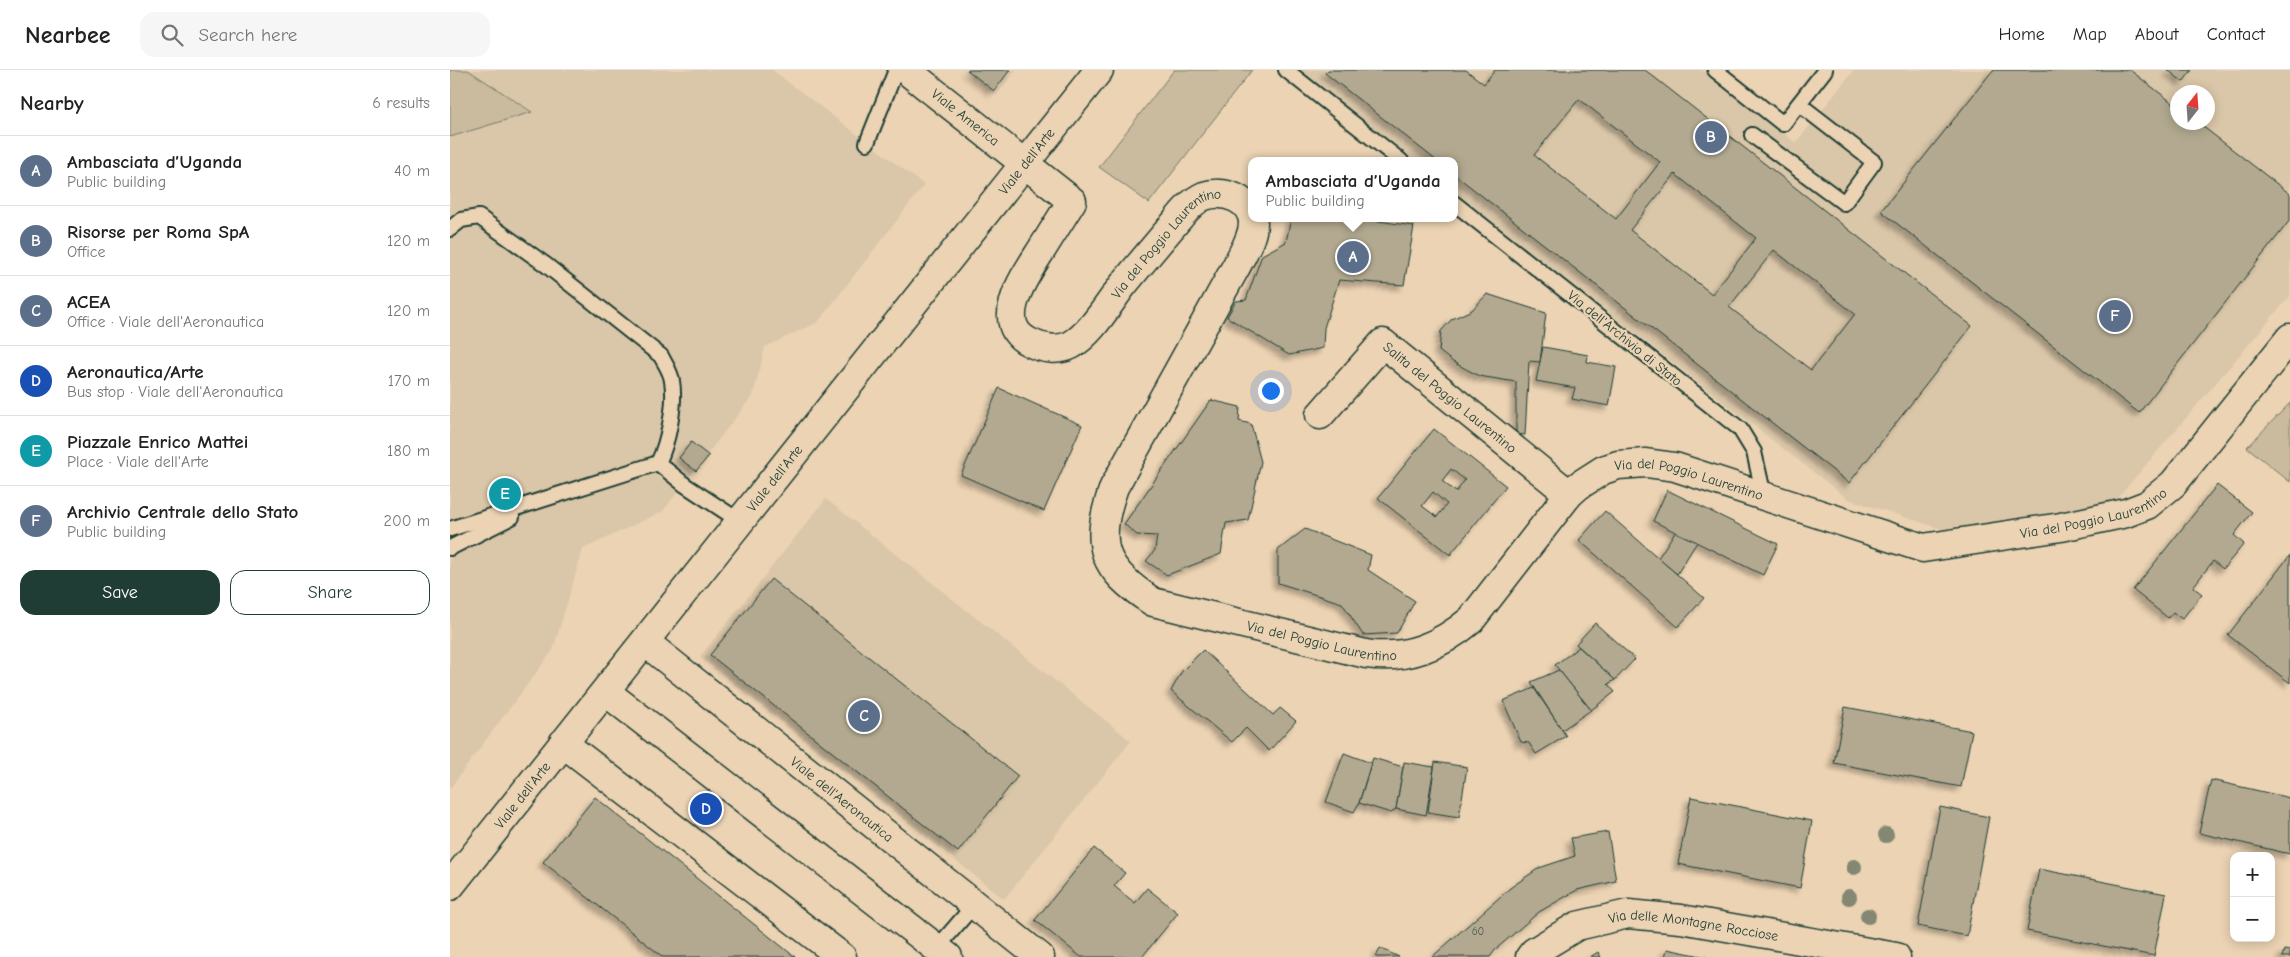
<!DOCTYPE html>
<html lang="en">
<head>
<meta charset="utf-8">
<style>
	body { margin:0; font-family:"Comic Neue",sans-serif; background:#f6f6f6; color:#222 }
	.controls { position:absolute; right:15px; bottom:15px; display:grid; overflow:hidden; border-radius:10px; box-shadow:0 2px 12px #0003 }
	.controls button { width:45px; height:45px; display:grid; place-items:center; padding:0; border:0; border-bottom:1px solid #e0e0e0; background:#fff; color:#222; font:25px sans-serif }
	.compass { position:absolute; left:1720px; top:15px; width:45px; height:45px; border-radius:50%; background:#fff; box-shadow:0 2px 12px #0003; rotate:17deg }
	.you { position:absolute; left:820px; top:320px; width:18px; height:18px; margin:-12px; border:4px solid #fff; border-radius:50%; background:#1a73e8; box-shadow:0 0 0 8px #1a73e833 }
	.badge { display:grid; place-items:center; width:32px; height:32px; border-radius:50%; background:#1f3d34; color:#fff; font-size:16px; font-weight:700 }
	.pin { position:absolute; translate:-50% -50%; border:2px solid #fff; box-shadow:0 1px 5px #0006 }
	.popup { position:absolute; left:798px; top:87px; width:210px; height:65px; box-sizing:border-box; display:grid; place-content:center; border-radius:10px; background:#fff; filter:drop-shadow(0 1px 4px #0005); font-size:16px; white-space:nowrap; color:#767676 }
	.popup b { font-size:19px; color:#222 }
	.popup::after { content:''; position:absolute; left:50%; top:100%; margin-left:-10px; border:10px solid transparent; border-top-color:#fff }
	.list { margin:0; padding:0; list-style:none }
	h2 { display:flex; justify-content:space-between; align-items:center; height:65px; margin:0; padding:0 20px; font-size:21px }
	h2 small { font-size:16px; font-weight:400; color:#767676 }
	.list li { display:grid; grid-template-columns:32px 1fr auto; gap:15px; align-items:center; box-sizing:border-box; height:70px; padding:0 20px; border-top:1px solid #e0e0e0 }
	.list b { display:block; font-size:19px; white-space:nowrap }
	.list p { margin:0; font-size:16px; white-space:nowrap; color:#767676 }
	.list em { font-size:16px; font-style:normal; color:#767676 }
	.actions { display:flex; gap:10px; padding:15px 20px }
	.actions a { flex:1; padding:11px 0; border:1px solid #1f3d34; border-radius:15px; text-align:center; font-size:18px; color:#1f3d34 }
	.actions .main { background:#1f3d34; color:#fff }
	.icon { flex:none; width:28px; height:28px; fill:none; stroke:currentColor; stroke-width:2; stroke-linecap:round; stroke-linejoin:round }
	.map { position:relative; flex:none; width:1840px; height:887px; overflow:hidden }
	header { display:flex; align-items:center; gap:30px; box-sizing:border-box; height:70px; padding:0 25px; background:#fff; border-bottom:1px solid #e0e0e0 }
	header strong { font-size:24px }
	nav { display:flex; gap:28px; margin-inline-start:auto; font-size:18px }
	.search { width:350px; height:45px; background:#f6f6f6; display:flex; align-items:center; gap:12px; box-sizing:border-box; padding:0 18px; border-radius:15px; color:#767676; font-size:19px }
	main { display:flex }
	aside { flex:1; background:#fff }
	.map>svg:first-child { display:block }
</style>
</head>
<body>
<header>
<strong>Nearbee</strong>
<div class="search"><svg class="icon" aria-label="search" viewBox="0 0 24 24"><circle cx="10" cy="10" r="6"/><path d="M15 15l6 6"/></svg>Search here</div>
<nav><a>Home</a><a>Map</a><a>About</a><a>Contact</a></nav>
</header>
<main>
<aside>
<h2>Nearby<small>6 results</small></h2>
<ul class="list">
<li><span class="badge" style="background:#5c6f8a">A</span><div><b>Ambasciata d’Uganda</b><p>Public building</p></div><em>40 m</em></li>
<li><span class="badge" style="background:#5c6f8a">B</span><div><b>Risorse per Roma SpA</b><p>Office</p></div><em>120 m</em></li>
<li><span class="badge" style="background:#5c6f8a">C</span><div><b>ACEA</b><p>Office · Viale dell'Aeronautica</p></div><em>120 m</em></li>
<li><span class="badge" style="background:#1a4fb4">D</span><div><b>Aeronautica/Arte</b><p>Bus stop · Viale dell'Aeronautica</p></div><em>170 m</em></li>
<li><span class="badge" style="background:#0f9aa8">E</span><div><b>Piazzale Enrico Mattei</b><p>Place · Viale dell'Arte</p></div><em>180 m</em></li>
<li><span class="badge" style="background:#5c6f8a">F</span><div><b>Archivio Centrale dello Stato</b><p>Public building</p></div><em>200 m</em></li>
</ul>
<div class="actions"><a class="main">Save</a><a>Share</a></div>
</aside>
<div class="map">
<svg width="1840" height="887" viewBox="0 0 1840 887">
	<defs>
		<filter id="shadow"><feDropShadow dx="-4.5" dy="4.5" stdDeviation="2.5" flood-color="#0004"/></filter>
	</defs>
	<rect width="100%" height="100%" fill="#ebd3b3"/>
	<filter id="ink" filterUnits="userSpaceOnUse"><feTurbulence type="fractalNoise" baseFrequency=".02" numOctaves="2"/><feDisplacementMap in="SourceGraphic" scale="10" xChannelSelector="R" yChannelSelector="G"/><feConvolveMatrix kernelMatrix="1 2 1 2 8 2 1 2 1" color-interpolation-filters="sRGB"/></filter>
	<g filter="url(#ink)">
		<!-- built -->
		<g fill="#dac6a8" fill-rule="evenodd">
			<polygon points="18,0 322,0 474,115 368,252 315,277 303,325 213,441 133,479 103,580 0,718 0,67 82,41"/>
			<polygon points="512,0 566,0 546,26"/>
			<path d="M854 0H1252L1346 73 1404 0H1840V226L1659 438 1502 462 1398 429 1004 122V91H965L852 3ZM1728 22H1758V52H1728Z"/>
			<polygon points="376,429 681,671 554,829 250,587"/>
		</g>
		<!-- green -->
		<g fill="#caba9e" stroke="#747c69">
			<polygon points="0,0 18,0 82,42 0,67"/>
			<polygon points="724,0 802,0 699,133 649,97"/>
			<polygon points="1840,333 1840,412 1797,377"/>
		</g>
		<!-- building -->
		<g fill="#b2a990" stroke="#1f3d34" fill-rule="evenodd" filter="url(#shadow)">
			<polygon points="517,0 560,0 544,21"/>
			<path d="M878 0H1016L1034 14 1045 0H1195L1522 256 1399 413 1004 104V91H987L875 3ZM1129 29 1210 92 1166 149 1084 85ZM1225 104 1306 168 1262 224 1180 160ZM1324 180 1405 244 1361 300 1279 237Z"/>
			<polygon points="1543,0 1680,0 1728,37 1728,52 1747,52 1840,124 1840,150 1689,343 1431,141"/>
			<polygon points="1718,0 1742,0 1733,12"/>
			<polygon points="841,148 907,148 964,156 954,215 889,210 874,258 873,278 839,285 777,247 786,231 796,230 812,185 836,172"/>
			<polygon points="1037,224 1096,243 1090,292 1079,291 1075,365 1066,364 1066,312 1029,306 1003,292 989,281 991,261 1002,249 1022,240"/>
			<polygon points="1093,277 1138,285 1137,292 1166,297 1159,336 1122,329 1125,318 1086,311"/>
			<polygon points="549,318 632,355 594,441 511,405"/>
			<polygon points="761,330 790,337 789,351 801,354 811,392 798,450 776,453 771,484 717,505 696,491 705,480 707,466 687,465 674,454"/>
			<path d="M984 359 1056 416 1000 485 928 428ZM1001 399 1015 410 1006 422 992 411ZM983 422 997 434 987 447 972 436Z"/>
			<polygon points="241,372 259,386 246,401 229,388"/>
			<polygon points="1767,415 1802,442 1784,465 1794,474 1773,499 1763,491 1743,517 1752,524 1732,549 1723,542 1718,548 1683,520"/>
			<polygon points="1217,420 1328,474 1313,505 1203,451"/>
			<polygon points="1155,441 1254,528 1228,557 1129,470"/>
			<polygon points="855,459 921,485 918,500 965,531 947,563 913,565 892,533 828,513 828,480"/>
			<polygon points="1225,462 1247,472 1227,504 1208,488"/>
			<polygon points="1840,485 1840,613 1778,565"/>
			<polygon points="321,509 568,706 508,782 260,585"/>
			<polygon points="1145,553 1185,589 1165,610 1126,574"/>
			<polygon points="1129,577 1165,610 1158,614 1165,622 1141,640 1105,595"/>
			<polygon points="753,580 823,645 830,638 846,651 819,681 796,658 782,672 721,621 732,601"/>
			<polygon points="1109,600 1141,640 1112,660 1081,612"/>
			<polygon points="1084,618 1116,666 1086,684 1079,673 1071,672 1053,631"/>
			<polygon points="1395,637 1522,661 1511,717 1384,693"/>
			<polygon points="894,683 921,693 909,733 904,742 876,732"/>
			<polygon points="923,688 953,697 946,739 941,743 909,733"/>
			<polygon points="954,692 984,697 976,745 946,739"/>
			<polygon points="985,692 1017,697 1009,747 978,742"/>
			<polygon points="1761,710 1840,728 1840,784 1749,763"/>
			<polygon points="145,727 345,887 213,887 93,792"/>
			<polygon points="1241,727 1362,751 1350,818 1228,794"/>
			<polygon points="1490,737 1539,747 1517,866 1468,856"/>
			<polygon points="1158,762 1166,811 1127,820 1089,842 1046,879 1040,887 982,887 1060,818 1089,798 1125,786 1121,768"/>
			<polygon points="644,778 675,803 664,816 685,833 697,818 728,843 692,887 631,887 585,850"/>
			<polygon points="1589,799 1716,824 1704,886 1577,861"/>
			<polygon points="930,878 949,887 926,887"/>
			<polygon points="1217,879 1256,887 1215,887"/>
			<polygon points="1834,880 1840,881 1840,887 1832,887"/>
			<polygon points="1148,882 1151,887 1140,887"/>
		</g>
		<g fill="none" stroke-linecap="round" stroke-linejoin="round">
			<!-- service casing -->
			<g stroke="#1f3d34" stroke-width="18">
				<g id="service">
					<polyline points="836,0 951,91"/>
					<polyline points="1265,0 1333,54 1375,0"/>
					<polyline points="1302,65 1394,133 1424,92 1349,34"/>
					<polyline points="417,73 446,0"/>
					<polyline points="1004,133 1290,359 1304,382 1314,426"/>
					<path d="M0 159 11 150 29 147 96 195 211 286C215 294 221 302 222 311 226 334 218 373 208 393"/>
					<polyline points="0,459 208,393 235,415 291,452"/>
					<polyline points="0,478 62,447"/>
					<polyline points="487,878 524,835"/>
				</g>
			</g>
			<!-- minor casing -->
			<g stroke="#1f3d34" stroke-width="31">
				<g id="minor">
					<path id="s1" d="M575 94 622 131C612 147 602 163 592 179 577 203 539 254 581 273 593 279 609 281 621 275 641 264 659 233 673 215 690 194 707 174 724 154 732 144 742 131 754 126 774 119 802 129 803 153 803 168 793 182 787 195L664 417C643 475 652 499 703 532L916 584C957 590 990 576 1021 550L1119 424 1128 416 1153 400 1168 395 1196 393 1225 397 1473 478 1611 457 1676 443 1697 435 1723 414 1840 268"/>
					<path id="s2" d="M870 345 933 273 1119 424"/>
					<path id="s3" d="M195 572 590 887"/>
					<polyline points="113,673 392,887"/>
					<path id="s4" d="M1080 887 1084 882 1127 856 1178 844 1231 849 1446 887"/>
				</g>
			</g>
			<!-- tertiary casing -->
			<g stroke="#1f3d34" stroke-width="31">
				<g id="tertiary">
					<path id="s5" d="M456 0 575 94"/>
					<polyline points="156,622 498,887"/>
					<path id="s6" d="M0 816 649 0"/>
				</g>
			</g>
			<!-- service -->
			<use href="#service" stroke="#ebd3b3" stroke-width="14"/>
			<!-- minor -->
			<use href="#minor" stroke="#ebd3b3" stroke-width="28"/>
			<!-- tertiary -->
			<use href="#tertiary" stroke="#ebd3b3" stroke-width="28"/>
		</g>
		<!-- trees -->
		<g fill="#848873">
			<circle cx="1436" cy="765" r="8"/>
			<circle cx="1404" cy="797" r="8"/>
			<circle cx="1399" cy="827" r="8"/>
			<circle cx="1418" cy="846" r="8"/>
		</g>
	</g>
	<g text-anchor="middle" stroke-width="4.5" stroke-linejoin="round" paint-order="stroke">
		<!-- number labels -->
		<g font-size="11" fill="#44584b">
			<text x="1028" y="865">60</text>
		</g>
		<!-- street labels -->
		<g font-size="14" fill="#1f3d34" stroke="#ebd3b3">
			<text dy="5" stroke="none"><textPath href="#s5" startOffset="76">Viale America</textPath></text>
			<text dy="5" stroke="none"><textPath href="#s6" startOffset="926">Viale dell'Arte</textPath></text>
			<text dy="5" stroke="none"><textPath href="#s1" startOffset="409">Via del Poggio Laurentino</textPath></text>
			<text transform="translate(1175 268) rotate(39)" y="5">Via dell'Archivio di Stato</text>
			<text dy="5" stroke="none"><textPath href="#s2" startOffset="182">Salita del Poggio Laurentino</textPath></text>
			<text dy="5" stroke="none"><textPath href="#s6" startOffset="521">Viale dell'Arte</textPath></text>
			<text dy="5" stroke="none"><textPath href="#s1" startOffset="1592">Via del Poggio Laurentino</textPath></text>
			<text dy="5" stroke="none"><textPath href="#s1" startOffset="2012">Via del Poggio Laurentino</textPath></text>
			<text dy="5" stroke="none"><textPath href="#s1" startOffset="1142">Via del Poggio Laurentino</textPath></text>
			<text dy="5" stroke="none"><textPath href="#s6" startOffset="116">Viale dell'Arte</textPath></text>
			<text dy="5" stroke="none"><textPath href="#s3" startOffset="252">Viale dell'Aeronautica</textPath></text>
			<text dy="5" stroke="none"><textPath href="#s4" startOffset="175">Via delle Montagne Rocciose</textPath></text>
		</g>
	</g>
</svg>
<div class="controls">
<button>+</button>
<button>−</button>
</div>
<svg class="compass" viewBox="-18 -18 36 36"><path d="M0-13l5 13h-10z" fill="#e53935"/><path d="M0 13l5-13h-10z" fill="#767676"/></svg>
<div class="you"></div>
<div class="pin badge" style="left:903px;top:187px;background:#5c6f8a">A</div>
<div class="popup"><b>Ambasciata d’Uganda</b>Public building</div>
<div class="pin badge" style="left:1261px;top:67px;background:#5c6f8a">B</div>
<div class="pin badge" style="left:414px;top:646px;background:#5c6f8a">C</div>
<div class="pin badge" style="left:256px;top:739px;background:#1a4fb4">D</div>
<div class="pin badge" style="left:55px;top:424px;background:#0f9aa8">E</div>
<div class="pin badge" style="left:1665px;top:246px;background:#5c6f8a">F</div>
</div>
</main>
</body>
</html>
